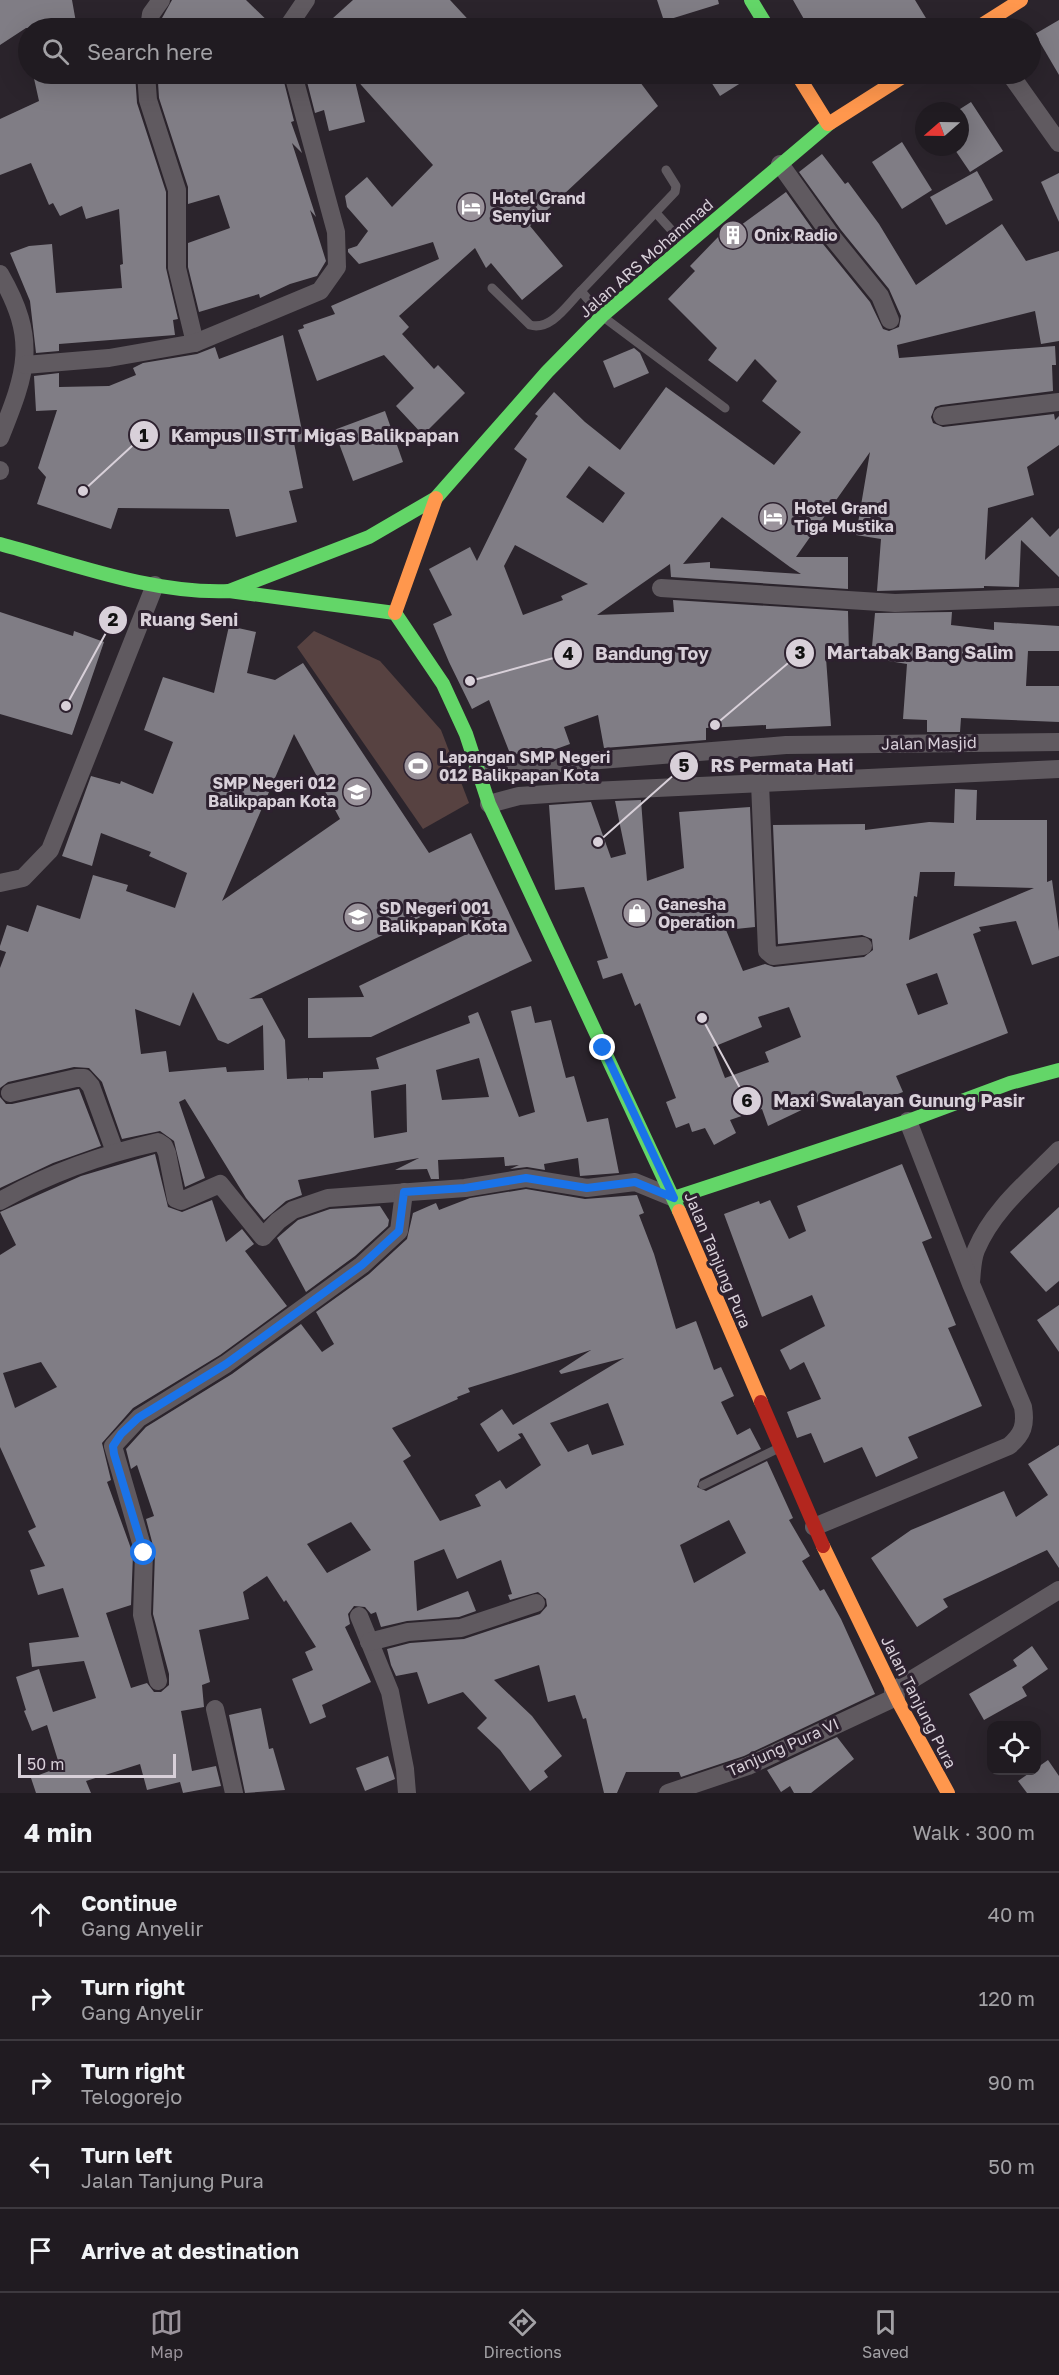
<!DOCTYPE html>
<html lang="en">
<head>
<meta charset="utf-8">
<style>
	body { margin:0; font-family:"Golos Text",sans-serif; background:#2d282e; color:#f1f3f6 }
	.controls { position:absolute; right:18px; bottom:18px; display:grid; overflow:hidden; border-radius:12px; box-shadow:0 6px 24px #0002 }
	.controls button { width:54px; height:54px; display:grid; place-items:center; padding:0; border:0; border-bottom:2px solid #3d393f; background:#201b21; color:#f1f3f6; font:30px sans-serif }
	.compass { position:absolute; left:915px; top:102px; width:54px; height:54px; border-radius:50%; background:#201b21; box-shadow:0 6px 24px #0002; rotate:250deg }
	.scale { position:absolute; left:18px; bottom:15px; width:158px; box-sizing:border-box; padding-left:6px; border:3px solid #d8d0d9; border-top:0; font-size:16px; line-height:21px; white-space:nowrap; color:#d8d0d9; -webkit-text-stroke:4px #2d212f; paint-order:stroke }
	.stop { position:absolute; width:18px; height:18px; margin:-14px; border:4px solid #1a73e8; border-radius:50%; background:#fff }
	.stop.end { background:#1a73e8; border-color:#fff; box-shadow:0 2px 6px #0008 }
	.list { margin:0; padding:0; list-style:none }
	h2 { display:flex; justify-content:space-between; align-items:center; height:78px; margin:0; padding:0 24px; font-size:26px }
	h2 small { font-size:20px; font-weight:400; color:#a2a1a5 }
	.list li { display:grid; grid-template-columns:39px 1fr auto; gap:18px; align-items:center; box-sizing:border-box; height:84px; padding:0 24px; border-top:2px solid #3d393f }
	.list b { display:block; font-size:22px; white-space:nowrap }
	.list p { margin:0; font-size:20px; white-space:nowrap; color:#a2a1a5 }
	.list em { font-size:20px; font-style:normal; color:#a2a1a5 }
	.icon { flex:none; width:33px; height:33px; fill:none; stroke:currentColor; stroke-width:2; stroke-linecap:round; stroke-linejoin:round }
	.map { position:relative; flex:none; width:1059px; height:1793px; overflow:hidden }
	.search { position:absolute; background:#201b21; box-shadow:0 6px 24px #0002; left:18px; right:18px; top:18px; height:66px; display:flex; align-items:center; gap:15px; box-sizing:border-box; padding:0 21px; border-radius:33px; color:#a2a1a5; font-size:22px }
	.sheet { height:498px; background:#201b21 }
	nav { display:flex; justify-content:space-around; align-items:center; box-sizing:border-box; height:84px; border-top:2px solid #3d393f; background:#201b21; font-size:16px; color:#a2a1a5 }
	nav a { display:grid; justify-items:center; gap:3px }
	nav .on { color:#9b949c }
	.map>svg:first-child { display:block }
</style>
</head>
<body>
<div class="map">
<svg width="1059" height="1793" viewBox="0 0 1059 1793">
	<rect width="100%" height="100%" fill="#2b242c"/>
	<!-- green -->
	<polygon fill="#574241" points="314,631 380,661 441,730 469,803 423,829 297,647"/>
	<!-- building -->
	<g fill="#807d85" fill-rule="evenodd">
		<polygon points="0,0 72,0 77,28 26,28 0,45"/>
		<polygon points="172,0 246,0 275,28 164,28 161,26 162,18"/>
		<polygon points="353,0 450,0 476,28 322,28"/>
		<polygon points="657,0 718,0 719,4 664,21"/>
		<polygon points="793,0 915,0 932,28 848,28 844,22 833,28 809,28"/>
		<polygon points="1059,20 1059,75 1035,34"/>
		<polygon points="33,74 118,74 119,76 121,74 135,74 137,103 166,192 166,268 178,319 173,320 175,335 59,344 59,351 36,353 30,301 10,253 29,246 52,244 56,293 122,288 120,265 123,264 119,209 86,219 82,206 60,216 53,203 49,205 31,163 0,175 0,119 39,101"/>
		<polygon points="183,74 282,74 294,121 291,122 302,153 292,143 316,217 310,210 326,261 317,276 290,284 260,298 259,294 199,312 188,267 188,243 230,228 219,195 188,204 188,187 159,98 158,82"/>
		<polygon points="305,74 634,74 658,106 530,226 563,266 522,300 491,263 486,268 475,248 399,316 409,327 402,334 434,369 438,365 465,393 423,435 396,406 414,388 384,355 317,381 298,330 304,328 303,325 335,314 331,306 439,259 433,242 359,264 348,252 348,249 357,246 368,231 347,207 345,196 367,177 392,207 433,165 354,77 365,122 329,131 324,110 315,113"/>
		<polygon points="706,74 755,74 720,96"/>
		<polygon points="971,102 1003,151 970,172 953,147 960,147 960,109"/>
		<polygon points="902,142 932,190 902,209 872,162"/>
		<path d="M822 154 845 184 848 182 879 224 916 285 1002 224 1026 261 1059 251V341L1041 344 1035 311 897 345 899 358 1055 346 1056 365H1052L1053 391 941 405 935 407 931 417 933 423 943 427 1054 414 1055 420 1059 416V445L1027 467 1034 495 988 508 985 560 1032 517 1050 537 1059 528V577L1021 540 1019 587 984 586V588L877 591 881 539 856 535 870 452 796 557H848V589L671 577 670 564 597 615 674 612 673 600 848 611 849 658H826L831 726 766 729V725L706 728V740L604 748 598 715 564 727 570 744 545 753 542 747 511 756 489 700 472 709 449 662 433 624 452 615 429 569 470 547 477 561 527 459 514 449 538 416 535 414 554 392 585 422 620 450 666 387 774 465 801 432 762 401 777 381 755 359 737 382 708 360 717 348 668 299 695 271 690 266 721 234 734 224 737 228 786 192 823 244 870 302 883 329 889 331 899 327 901 316 889 289 841 230 799 172ZM589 466 625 493 603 523 566 497ZM722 517 790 567 801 574 710 568V562L683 564ZM515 545 588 584 561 596 563 600 523 615 504 566Z"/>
		<polygon points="977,171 993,200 946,225 930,197"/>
		<polygon points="1059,173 1059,222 1041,182"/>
		<polygon points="283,335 304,441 294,443 303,488 289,491 297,522 236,537 229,509 118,508 111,529 37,504 46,477 38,468 57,410 36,411 34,376 59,373 59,387 109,386 136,375 133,368 143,363 197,354 215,347 219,359"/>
		<polygon points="634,348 640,353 649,373 614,388 603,361"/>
		<polygon points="385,411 403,462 353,481 334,430"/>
		<polygon points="0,612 73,636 74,631 104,642 72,735 0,714"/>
		<polygon points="952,612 951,625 994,630 994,622 1059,626 1059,651 1028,651 1026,686 1059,686 1059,722 961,718 960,732 927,732 927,720 903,719 907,664 871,658 875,613"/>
		<path d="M229 626 256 632 247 673 275 680 303 663 429 853 471 833 532 961 371 1037 308 1038V998L364 997 359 986 469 933 454 901 249 999 262 998 285 1040 287 1079 308 1078 309 1081V1078H323V1072L379 1069 376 1058 470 1023 468 1016 478 1012 519 1117 535 1112 511 1011 531 1006 535 1023 551 1020 566 1078 574 1076 587 1122 608 1118 619 1173 580 1176 578 1158 544 1164 545 1170 527 1167 510 1169 519 1165 505 1166 504 1157 438 1160 439 1179H431L427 1169 395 1170 419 1158 298 1180 302 1195 286 1201 264 1220 246 1198 185 1099 179 1102 205 1178 185 1187 174 1141 160 1131 122 1139 102 1082 89 1068 74 1067 8 1082 0 1088V968L6 952 0 950V946L7 925 28 932 37 905 80 919 93 875 128 885 126 891 175 908 187 873 149 856 151 852 101 833 92 866 62 856 91 776 120 784 121 781 153 794 173 742 144 730 163 677 214 693ZM294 734 340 819 222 901ZM193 992 218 1040 228 1044 263 1025 264 1070 227 1072 226 1067 169 1072 166 1051 141 1054 135 1009 180 1026ZM479 1058 489 1097 442 1100 436 1070ZM406 1084 407 1132 374 1138 371 1091Z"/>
		<path d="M955 789 977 790 976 820H1047V882L1052 880 1059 931V956L1032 965 1016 921 979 927 981 931 973 934 1008 1033 896 1076 903 1092 866 1106 860 1091 833 1102 831 1096 768 1126 762 1109 730 1120 736 1133 714 1145 705 1128 692 1132 689 1123 676 1128 666 1102 676 1098 640 1003 635 1006 622 973 603 979 597 961 608 958 584 887 555 890 549 805 591 802 611 858 626 854 615 801 641 800 647 881 684 868 679 812 750 807 755 927 726 930 743 971 765 964 774 967 864 957 873 950 872 939 862 935 778 944 773 825 865 824V830L929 822 954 823ZM920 872H955L954 886 1034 888 909 940 914 896 917 897ZM937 973 948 1004 918 1015 906 984ZM789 1007 801 1037 765 1052 769 1062 725 1078 713 1047 762 1027 758 1017Z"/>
		<polygon points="79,1089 101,1146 53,1163 0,1188 0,1097 6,1104 12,1104"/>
		<path d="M155 1154 168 1207 182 1212 212 1200 226 1242 242 1229 254 1244 245 1251 287 1306 220 1355 133 1408 102 1443 111 1480 107 1482 133 1554 131 1605 106 1613 131 1688 147 1683 154 1692H161L169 1685V1674L153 1614 155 1553 146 1519 154 1516 137 1465 131 1469 126 1449 146 1427 232 1374 301 1324 322 1352 334 1344 316 1312 369 1274 407 1239 413 1213 436 1203 439 1210 470 1198 526 1189 585 1199 637 1195 644 1213 639 1215 654 1254 676 1329 696 1321 714 1370 721 1367 734 1396 721 1402 737 1435 750 1428 761 1449 700 1479 697 1487 706 1491 767 1461 793 1518 789 1520 810 1556 802 1561 820 1591 824 1589 841 1619 875 1694 744 1756 681 1777 679 1772H626L617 1793H604L586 1718 583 1719 575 1695 548 1702 539 1665 494 1680 532 1716 562 1756 544 1771 548 1777 530 1791 500 1750 477 1728 487 1718 463 1692 428 1704 417 1672 396 1676 391 1665 387 1649 410 1643 464 1639 540 1614 547 1606 546 1599 538 1592 510 1600 508 1595 512 1594 501 1560 457 1579 444 1549 414 1561 417 1611 468 1591 476 1611 459 1617 407 1621 381 1627 376 1612 371 1614 365 1607 354 1606 348 1614 350 1624 345 1627 371 1682 322 1705 326 1717 310 1724 292 1679 313 1670 305 1652 316 1647 286 1600 284 1602 267 1576 243 1592 249 1619 199 1630 210 1682 202 1685 204 1707 181 1711 192 1771 216 1766 221 1786 183 1793 180 1782 147 1790 140 1764 86 1781 91 1793H36L31 1778 60 1767 47 1725 32 1731 24 1711 26 1710 16 1677 39 1669 53 1712 96 1698 84 1661 32 1667 29 1643 79 1637 63 1588 38 1595 30 1570 45 1566 28 1531 36 1527 0 1447V1255L16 1245 0 1212 81 1176ZM591 1350 559 1371 561 1374 624 1358 513 1425 502 1409 480 1424 498 1452 521 1438 518 1434 522 1433 541 1465 506 1489 500 1480 475 1495 481 1506 440 1521 403 1461 411 1456 392 1428 458 1399 457 1397 470 1392 468 1388ZM41 1362 57 1387 15 1408 3 1373ZM608 1403 624 1445 592 1455 588 1444 568 1452 550 1423ZM729 1520 746 1553 694 1583 680 1545ZM351 1522 371 1550 327 1573 307 1544Z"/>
		<polygon points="902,1164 932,1238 922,1242 956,1325 948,1328 982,1406 908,1437 918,1458 876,1477 862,1447 824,1463 811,1433 797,1438 787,1412 821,1399 804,1362 790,1370 780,1350 825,1326 812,1295 762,1317 724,1214 759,1201 760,1204 770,1200 789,1239 806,1231 797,1206"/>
		<polygon points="380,1206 389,1220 388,1226 355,1256 306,1292 277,1238 298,1220 330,1209"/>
		<polygon points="1059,1207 1059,1281 1046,1292 1010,1252"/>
		<polygon points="1059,1305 1059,1352 1037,1320"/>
		<polygon points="1059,1445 1059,1568 1047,1550 943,1599 948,1607 917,1627 871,1558 911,1530 1004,1491 1016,1517 1048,1495 1028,1464"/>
		<polygon points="1032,1646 1048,1669 1022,1687 1027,1696 984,1720 969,1694 1017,1666 1013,1660"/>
		<polygon points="261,1708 269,1749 273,1748 285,1790 245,1793 229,1715"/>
		<polygon points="837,1737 854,1759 811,1793 794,1793 790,1786 781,1792 767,1770"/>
		<polygon points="388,1756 395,1779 365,1791 356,1768"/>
		<polygon points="1048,1760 1059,1776 1059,1793 1027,1793 1018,1781"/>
	</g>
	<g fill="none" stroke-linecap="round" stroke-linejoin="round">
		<!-- lane -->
		<g stroke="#605a60" stroke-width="9">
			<polyline points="657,214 683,243"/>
			<path d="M492 288 530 325C551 331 567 305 581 291L602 316 725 408"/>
			<polyline points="581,291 675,192 676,186 666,170"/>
			<polyline points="703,1485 779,1448"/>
		</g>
		<!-- street -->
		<g stroke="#605a60" stroke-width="18">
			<polyline points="149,28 151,14 161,0"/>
			<polyline points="287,28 306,0"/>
			<polyline points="146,74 148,100 177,190 177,268 195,343"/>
			<polyline points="1010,74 1059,143"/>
			<polyline points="780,164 832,237 880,296 890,320"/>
			<path d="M0 274C38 340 27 371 0 438"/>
			<polyline points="25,365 109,358 195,343 320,291 337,267 336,232 293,74"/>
			<polyline points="942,416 1059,402"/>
			<polyline points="0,470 0,471"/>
			<polyline points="661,588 895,603 1059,597"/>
			<polyline points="477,770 786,745 1059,742"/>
			<polyline points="760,783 767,951 773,956 863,946"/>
			<polyline points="489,804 519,796 592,791 1059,769"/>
			<polyline points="0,883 23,878 50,850 155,585"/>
			<polyline points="10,1093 76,1078 84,1078 91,1086 115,1152"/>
			<path d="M0 1201C48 1174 104 1154 158 1142L164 1146 167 1153 176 1199 181 1201 220 1184 263 1237 278 1221 293 1210 328 1198 465 1188 526 1178 587 1188 635 1182 674 1198"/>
			<path d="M971 1282C972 1272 972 1260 976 1250 993 1209 1029 1181 1059 1150"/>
			<path d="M814 1527 1009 1446C1023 1434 1026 1425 1023 1407L971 1284 908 1121"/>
			<polyline points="359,1616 390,1692 405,1769 407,1793"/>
			<polyline points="369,1642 408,1632 461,1628 536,1603"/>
			<polyline points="158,1681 142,1615 144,1553 113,1446 139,1418 226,1364 362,1265 399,1231 404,1192"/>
			<polyline points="893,1691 1059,1590"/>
			<polyline points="215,1709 234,1793"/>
			<polyline points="668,1793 748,1766 896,1697"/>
		</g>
		<!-- fast -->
		<g stroke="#63d668" stroke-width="14">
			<polyline points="751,0 768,28"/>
			<path d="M0 544C74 564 152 594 229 591L395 613"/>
			<polyline points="229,591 369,537 436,498 547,372 602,316 830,123"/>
			<polyline points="395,613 443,684 466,734 489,804 679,1211"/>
			<polyline points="674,1198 908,1121 1010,1083 1059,1070"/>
		</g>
		<!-- slow -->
		<g stroke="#ff974d" stroke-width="14">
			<polyline points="977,28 1021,0"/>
			<polyline points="797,74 828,124"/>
			<polyline points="830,123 907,74"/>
			<polyline points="395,613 436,498"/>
			<polyline points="679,1211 761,1402"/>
			<polyline points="823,1546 899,1703 948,1793"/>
		</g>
		<!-- jam -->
		<polyline stroke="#b3261e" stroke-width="14" points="761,1402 823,1546"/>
	</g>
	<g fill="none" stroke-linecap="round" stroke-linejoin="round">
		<!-- route -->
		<polyline stroke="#1a73e8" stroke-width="8" points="144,1553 114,1454 113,1446 121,1434 138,1418 226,1364 362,1265 399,1231 404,1192 465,1188 526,1178 587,1188 635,1182 674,1198 603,1048"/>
	</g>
	<!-- icons -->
	<defs>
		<g id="hotel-disc" transform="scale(1.5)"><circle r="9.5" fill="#9b949c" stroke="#2d212f"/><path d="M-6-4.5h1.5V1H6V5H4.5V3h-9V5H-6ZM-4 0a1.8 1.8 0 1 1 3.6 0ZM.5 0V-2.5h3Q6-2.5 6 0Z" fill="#fff"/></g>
		<g id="building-disc" transform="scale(1.5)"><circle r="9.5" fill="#9b949c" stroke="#2d212f"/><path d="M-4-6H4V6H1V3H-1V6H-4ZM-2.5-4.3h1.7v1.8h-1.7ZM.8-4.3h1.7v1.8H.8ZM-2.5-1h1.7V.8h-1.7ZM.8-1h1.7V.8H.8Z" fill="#fff"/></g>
		<g id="stadium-disc" transform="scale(1.5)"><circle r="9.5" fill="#9b949c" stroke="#2d212f"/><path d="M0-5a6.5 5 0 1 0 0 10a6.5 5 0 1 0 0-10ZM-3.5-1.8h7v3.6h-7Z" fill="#fff"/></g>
		<g id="school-disc" transform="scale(1.5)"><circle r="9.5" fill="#9b949c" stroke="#2d212f"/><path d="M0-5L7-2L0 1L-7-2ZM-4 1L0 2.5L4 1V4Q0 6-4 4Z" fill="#fff"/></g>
		<g id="shop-disc" transform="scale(1.5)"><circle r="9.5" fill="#9b949c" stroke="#2d212f"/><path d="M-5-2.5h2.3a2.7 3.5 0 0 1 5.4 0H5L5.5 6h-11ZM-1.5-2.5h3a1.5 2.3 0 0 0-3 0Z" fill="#fff"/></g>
	</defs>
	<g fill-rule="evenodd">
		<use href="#hotel-disc" x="471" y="207"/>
		<use href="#building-disc" x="733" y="235"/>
		<use href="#hotel-disc" x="773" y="517"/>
		<use href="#stadium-disc" x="418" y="766"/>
		<use href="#school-disc" x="357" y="792"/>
		<use href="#shop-disc" x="637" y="913"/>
		<use href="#school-disc" x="358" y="917"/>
	</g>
	<g text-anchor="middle" stroke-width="6" stroke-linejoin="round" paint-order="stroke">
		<!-- poi labels -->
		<g font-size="16" font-weight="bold" fill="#d8d0d9" stroke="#2d212f" text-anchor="start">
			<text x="492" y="204">Hotel Grand<tspan x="492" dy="18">Senyiur</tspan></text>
			<text x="754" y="241">Onix Radio</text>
			<text x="794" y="514">Hotel Grand<tspan x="794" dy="18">Tiga Mustika</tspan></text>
			<text x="439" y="763">Lapangan SMP Negeri<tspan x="439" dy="18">012 Balikpapan Kota</tspan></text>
			<text x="336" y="789" text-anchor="end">SMP Negeri 012<tspan x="336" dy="18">Balikpapan Kota</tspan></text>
			<text x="658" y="910">Ganesha<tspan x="658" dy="18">Operation</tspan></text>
			<text x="379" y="914">SD Negeri 001<tspan x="379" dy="18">Balikpapan Kota</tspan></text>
		</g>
		<!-- street labels -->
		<g font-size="16" fill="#d8d0d9" stroke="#2d212f">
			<text transform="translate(646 258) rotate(-41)" y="6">Jalan ARS Mohammad</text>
			<text transform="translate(929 743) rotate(-1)" y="6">Jalan Masjid</text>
			<text transform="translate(718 1260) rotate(67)" y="6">Jalan Tanjung Pura</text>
			<text transform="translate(919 1702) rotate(63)" y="6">Jalan Tanjung Pura</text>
			<text transform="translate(783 1747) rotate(-24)" y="6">Tanjung Pura VI</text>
		</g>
	</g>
	<!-- callouts -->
	<path fill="none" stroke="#d8d0d9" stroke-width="2" d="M83 491L144 435M66 706L113 620M715 725L800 653M470 681L568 654M598 842L684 766M702 1018L747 1101"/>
	<g fill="#d8d0d9" stroke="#2d212f" stroke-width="2">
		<circle cx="83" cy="491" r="6"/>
		<circle cx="66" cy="706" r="6"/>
		<circle cx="715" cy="725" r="6"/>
		<circle cx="470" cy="681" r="6"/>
		<circle cx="598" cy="842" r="6"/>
		<circle cx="702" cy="1018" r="6"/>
		<circle cx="144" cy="435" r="15"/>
		<circle cx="113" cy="620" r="15"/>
		<circle cx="800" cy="653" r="15"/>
		<circle cx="568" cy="654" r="15"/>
		<circle cx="684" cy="766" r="15"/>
		<circle cx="747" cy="1101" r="15"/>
	</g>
	<g font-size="18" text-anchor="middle" font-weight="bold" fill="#111">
		<text x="144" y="442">1</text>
		<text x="113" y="626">2</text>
		<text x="800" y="659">3</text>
		<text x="568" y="660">4</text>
		<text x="684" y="772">5</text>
		<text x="747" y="1107">6</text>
	</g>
	<g font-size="18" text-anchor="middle" font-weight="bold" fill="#d8d0d9" stroke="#2d212f" stroke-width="6" stroke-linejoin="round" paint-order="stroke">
		<text x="315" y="442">Kampus II STT Migas Balikpapan</text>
		<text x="189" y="626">Ruang Seni</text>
		<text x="920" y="659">Martabak Bang Salim</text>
		<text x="652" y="660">Bandung Toy</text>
		<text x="782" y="772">RS Permata Hati</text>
		<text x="899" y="1107">Maxi Swalayan Gunung Pasir</text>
	</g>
</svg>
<div class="controls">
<button><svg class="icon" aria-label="locate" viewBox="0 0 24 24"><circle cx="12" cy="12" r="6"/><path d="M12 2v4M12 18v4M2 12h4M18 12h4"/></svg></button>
</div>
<svg class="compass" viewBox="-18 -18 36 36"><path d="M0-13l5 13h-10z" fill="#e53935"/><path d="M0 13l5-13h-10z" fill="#a2a1a5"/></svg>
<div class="scale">50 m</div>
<div class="stop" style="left:144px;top:1553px"></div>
<div class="stop end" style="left:603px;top:1048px"></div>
<div class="search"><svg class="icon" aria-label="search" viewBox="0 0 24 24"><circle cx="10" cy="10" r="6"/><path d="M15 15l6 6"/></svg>Search here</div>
</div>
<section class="sheet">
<h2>4 min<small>Walk · 300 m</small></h2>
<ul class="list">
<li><svg class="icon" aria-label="ahead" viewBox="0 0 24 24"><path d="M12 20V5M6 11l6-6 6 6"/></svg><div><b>Continue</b><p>Gang Anyelir</p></div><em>40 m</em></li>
<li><svg class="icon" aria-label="right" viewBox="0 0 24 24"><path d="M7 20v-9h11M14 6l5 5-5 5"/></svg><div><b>Turn right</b><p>Gang Anyelir</p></div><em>120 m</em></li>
<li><svg class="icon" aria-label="right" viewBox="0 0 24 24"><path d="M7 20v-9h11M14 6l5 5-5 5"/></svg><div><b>Turn right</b><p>Telogorejo</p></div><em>90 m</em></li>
<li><svg class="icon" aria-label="left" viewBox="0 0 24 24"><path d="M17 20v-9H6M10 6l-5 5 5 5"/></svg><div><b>Turn left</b><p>Jalan Tanjung Pura</p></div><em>50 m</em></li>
<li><svg class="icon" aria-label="arrive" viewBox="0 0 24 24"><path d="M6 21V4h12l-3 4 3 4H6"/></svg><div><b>Arrive at destination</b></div></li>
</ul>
</section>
<nav>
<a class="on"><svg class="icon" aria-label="map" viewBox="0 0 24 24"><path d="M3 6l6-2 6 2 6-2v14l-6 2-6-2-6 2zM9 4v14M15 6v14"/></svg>Map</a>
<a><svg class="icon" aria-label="directions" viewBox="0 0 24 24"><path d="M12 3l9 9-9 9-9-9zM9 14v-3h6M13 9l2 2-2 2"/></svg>Directions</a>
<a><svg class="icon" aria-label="saved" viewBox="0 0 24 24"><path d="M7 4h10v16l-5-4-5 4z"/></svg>Saved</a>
</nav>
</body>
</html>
